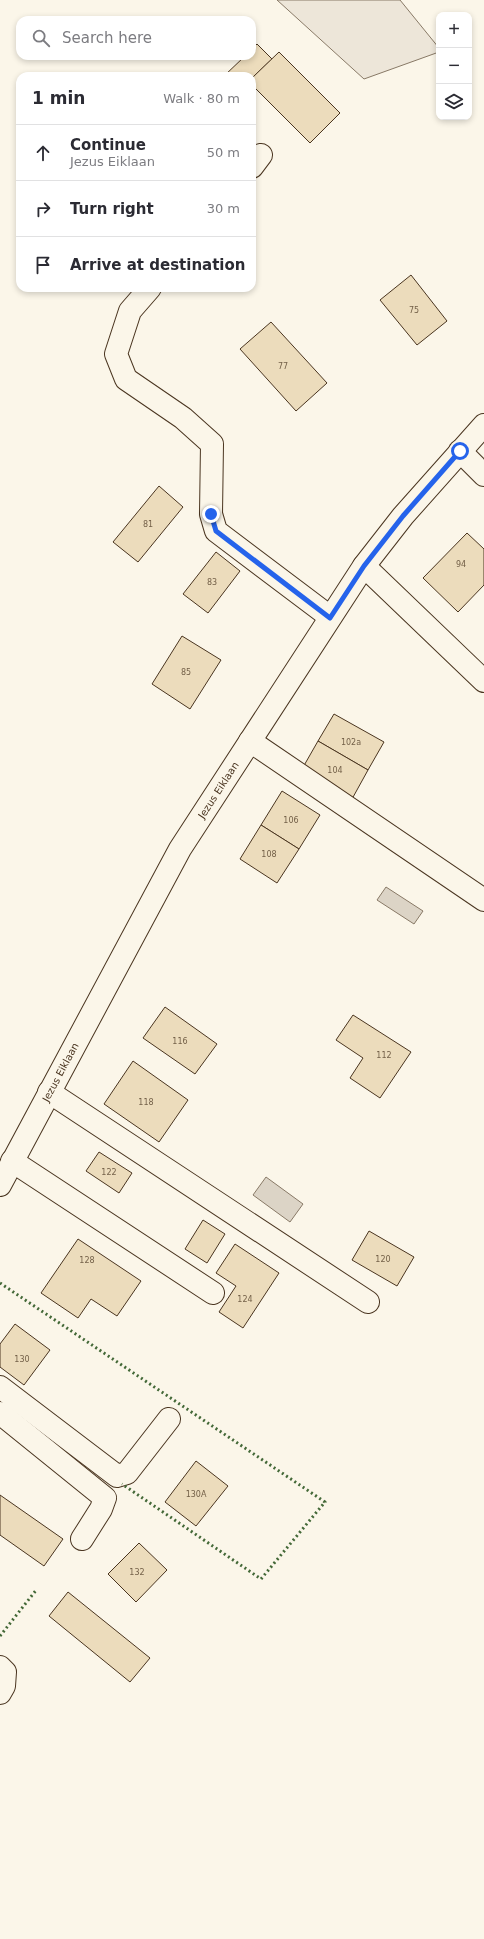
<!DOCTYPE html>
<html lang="en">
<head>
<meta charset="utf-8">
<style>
	body { margin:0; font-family:"DejaVu Sans",sans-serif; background:#f2f2f3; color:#2b2b33 }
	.controls { position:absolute; right:12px; top:12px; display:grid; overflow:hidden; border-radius:8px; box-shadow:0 2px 6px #0003 }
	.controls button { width:36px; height:36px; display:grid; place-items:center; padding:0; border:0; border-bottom:1px solid #e1e1e2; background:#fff; color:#2b2b33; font:20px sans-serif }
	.stop { position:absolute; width:12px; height:12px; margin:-9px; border:3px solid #2563eb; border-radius:50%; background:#fff }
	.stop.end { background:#2563eb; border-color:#fff; box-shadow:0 1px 4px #0008 }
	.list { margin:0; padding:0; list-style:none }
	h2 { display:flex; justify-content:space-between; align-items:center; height:52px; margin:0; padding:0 16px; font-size:17px }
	h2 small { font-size:13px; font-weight:400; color:#7c7c81 }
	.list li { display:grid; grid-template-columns:26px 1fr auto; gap:12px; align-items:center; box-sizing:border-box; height:56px; padding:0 16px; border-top:1px solid #e1e1e2 }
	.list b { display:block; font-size:15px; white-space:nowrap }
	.list p { margin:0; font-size:13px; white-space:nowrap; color:#7c7c81 }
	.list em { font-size:13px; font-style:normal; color:#7c7c81 }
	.icon { flex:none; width:22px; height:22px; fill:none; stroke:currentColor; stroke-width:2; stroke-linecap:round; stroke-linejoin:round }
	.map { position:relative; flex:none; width:484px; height:1939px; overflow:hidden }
	.search { position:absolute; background:#fff; box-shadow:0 2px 6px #0003; left:16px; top:16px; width:240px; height:44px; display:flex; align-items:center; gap:10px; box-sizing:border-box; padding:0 14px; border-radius:12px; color:#7c7c81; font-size:15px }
	.panel { position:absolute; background:#fff; box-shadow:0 2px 6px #0003; left:16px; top:72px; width:240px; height:220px; border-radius:12px }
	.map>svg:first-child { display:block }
</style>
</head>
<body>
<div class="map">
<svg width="484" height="1939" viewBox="0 0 484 1939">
	<rect width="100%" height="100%" fill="#fbf6e9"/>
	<!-- green -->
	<polygon fill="#ede6d9" stroke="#887966" points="277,0 400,0 439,48 439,52 364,79"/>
	<!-- water -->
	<g fill="#dcd4c6" stroke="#887966">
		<polygon points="386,887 423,911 414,924 377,900"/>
		<polygon points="266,1177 303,1204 290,1222 253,1195"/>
	</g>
	<!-- building -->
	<g fill="#ecdcbc" stroke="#4a3520">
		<polygon points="257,44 272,59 252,78 252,76 224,76 245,56 252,56 252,49"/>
		<polygon points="279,52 340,113 310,143 252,85 252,78"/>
		<polygon points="411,275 447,321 417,345 380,300"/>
		<polygon points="271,322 327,383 296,411 240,349"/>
		<polygon points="159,486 183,507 138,562 113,542"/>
		<polygon points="467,533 484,549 484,585 458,612 423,578"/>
		<polygon points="216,552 240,571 208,613 183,594"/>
		<polygon points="182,636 221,660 190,709 152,684"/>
		<polygon points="334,714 384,742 368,770 318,741"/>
		<polygon points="318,741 368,770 352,799 302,769"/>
		<polygon points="282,791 320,815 299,849 261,825"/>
		<polygon points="261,825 299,849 277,883 240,859"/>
		<polygon points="165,1007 217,1044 195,1074 143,1038"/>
		<polygon points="353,1015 411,1052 380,1098 350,1078 363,1058 336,1040"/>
		<polygon points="133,1061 188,1100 159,1142 104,1104"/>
		<polygon points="99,1152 132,1173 119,1193 86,1171"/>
		<polygon points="203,1220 225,1234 207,1263 185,1249"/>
		<polygon points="369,1231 414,1257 397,1286 352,1260"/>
		<polygon points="78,1239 141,1281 117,1316 91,1299 78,1318 41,1293"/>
		<polygon points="235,1244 279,1273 243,1328 219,1312 236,1286 216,1273"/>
		<polygon points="15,1324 50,1350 24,1385 0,1367 0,1344"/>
		<polygon points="196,1461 228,1486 196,1526 165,1502"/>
		<polygon points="0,1495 63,1539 44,1566 0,1535"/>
		<polygon points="139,1543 167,1570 136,1602 108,1574"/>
		<polygon points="68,1592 150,1658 130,1682 49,1616"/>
	</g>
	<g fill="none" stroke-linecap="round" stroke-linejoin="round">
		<!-- minor casing -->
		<g stroke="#4a3520" stroke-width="24">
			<g id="minor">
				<polyline points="252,167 261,155"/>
				<polyline points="150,288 130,311 116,354 126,379 183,418 212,444 211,514 216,531 330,617"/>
				<polyline points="460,451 484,475"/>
				<polyline points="364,566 484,681"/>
				<polyline points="250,741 484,900"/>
				<polyline points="49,1092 368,1302"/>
				<polyline points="12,1161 213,1293"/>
				<polyline points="0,1185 180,849 364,566 403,516 484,425"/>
				<polyline points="0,1387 117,1476 127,1473 169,1419"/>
				<polyline points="0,1413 105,1498 101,1509 82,1539"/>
				<polyline points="0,1667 5,1672 4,1686 0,1693"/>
			</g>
		</g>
		<!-- minor -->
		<use href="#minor" stroke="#fbf6e9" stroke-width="22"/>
		<!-- hedge -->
		<g stroke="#436837" stroke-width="3" stroke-dasharray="2 3" stroke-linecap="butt">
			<polyline points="0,1283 325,1502 261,1579 122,1484"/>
			<polyline points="0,1636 37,1589"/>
		</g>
	</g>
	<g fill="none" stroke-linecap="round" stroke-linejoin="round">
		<!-- route -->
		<polyline stroke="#2563eb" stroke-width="5" points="211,514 216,531 330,618 364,566 403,516 460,451"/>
	</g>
	<g text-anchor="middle" stroke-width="3" stroke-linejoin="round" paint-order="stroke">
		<!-- number labels -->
		<g font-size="8" fill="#725f47">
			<text x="414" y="313">75</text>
			<text x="283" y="369">77</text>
			<text x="148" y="527">81</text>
			<text x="461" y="567">94</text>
			<text x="212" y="585">83</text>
			<text x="186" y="675">85</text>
			<text x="351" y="745">102a</text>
			<text x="335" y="773">104</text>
			<text x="291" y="823">106</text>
			<text x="269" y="857">108</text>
			<text x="180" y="1044">116</text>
			<text x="384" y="1058">112</text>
			<text x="146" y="1105">118</text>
			<text x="109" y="1175">122</text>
			<text x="383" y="1262">120</text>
			<text x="87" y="1263">128</text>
			<text x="245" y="1302">124</text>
			<text x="22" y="1362">130</text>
			<text x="196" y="1497">130A</text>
			<text x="137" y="1575">132</text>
		</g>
		<!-- street labels -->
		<g font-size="10" fill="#4a3520" stroke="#fbf6e9">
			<text transform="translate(218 790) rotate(-57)" y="4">Jezus Eiklaan</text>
			<text transform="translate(60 1072) rotate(-62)" y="4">Jezus Eiklaan</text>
		</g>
	</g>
</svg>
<div class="controls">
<button>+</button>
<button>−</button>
<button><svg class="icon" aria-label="layers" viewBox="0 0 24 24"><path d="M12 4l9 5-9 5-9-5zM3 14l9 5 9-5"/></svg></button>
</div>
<div class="stop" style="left:460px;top:451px"></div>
<div class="stop end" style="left:211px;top:514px"></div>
<div class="search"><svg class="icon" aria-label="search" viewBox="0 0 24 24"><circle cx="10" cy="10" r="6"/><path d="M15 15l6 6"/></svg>Search here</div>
<section class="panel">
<h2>1 min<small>Walk · 80 m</small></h2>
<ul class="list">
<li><svg class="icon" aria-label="ahead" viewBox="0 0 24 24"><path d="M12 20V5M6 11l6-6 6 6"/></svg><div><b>Continue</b><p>Jezus Eiklaan</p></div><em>50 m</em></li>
<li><svg class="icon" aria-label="right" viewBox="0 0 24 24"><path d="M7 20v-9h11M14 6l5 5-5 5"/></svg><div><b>Turn right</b></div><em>30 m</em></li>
<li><svg class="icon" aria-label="arrive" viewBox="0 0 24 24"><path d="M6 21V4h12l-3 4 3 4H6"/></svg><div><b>Arrive at destination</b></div></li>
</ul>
</section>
</div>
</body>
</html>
